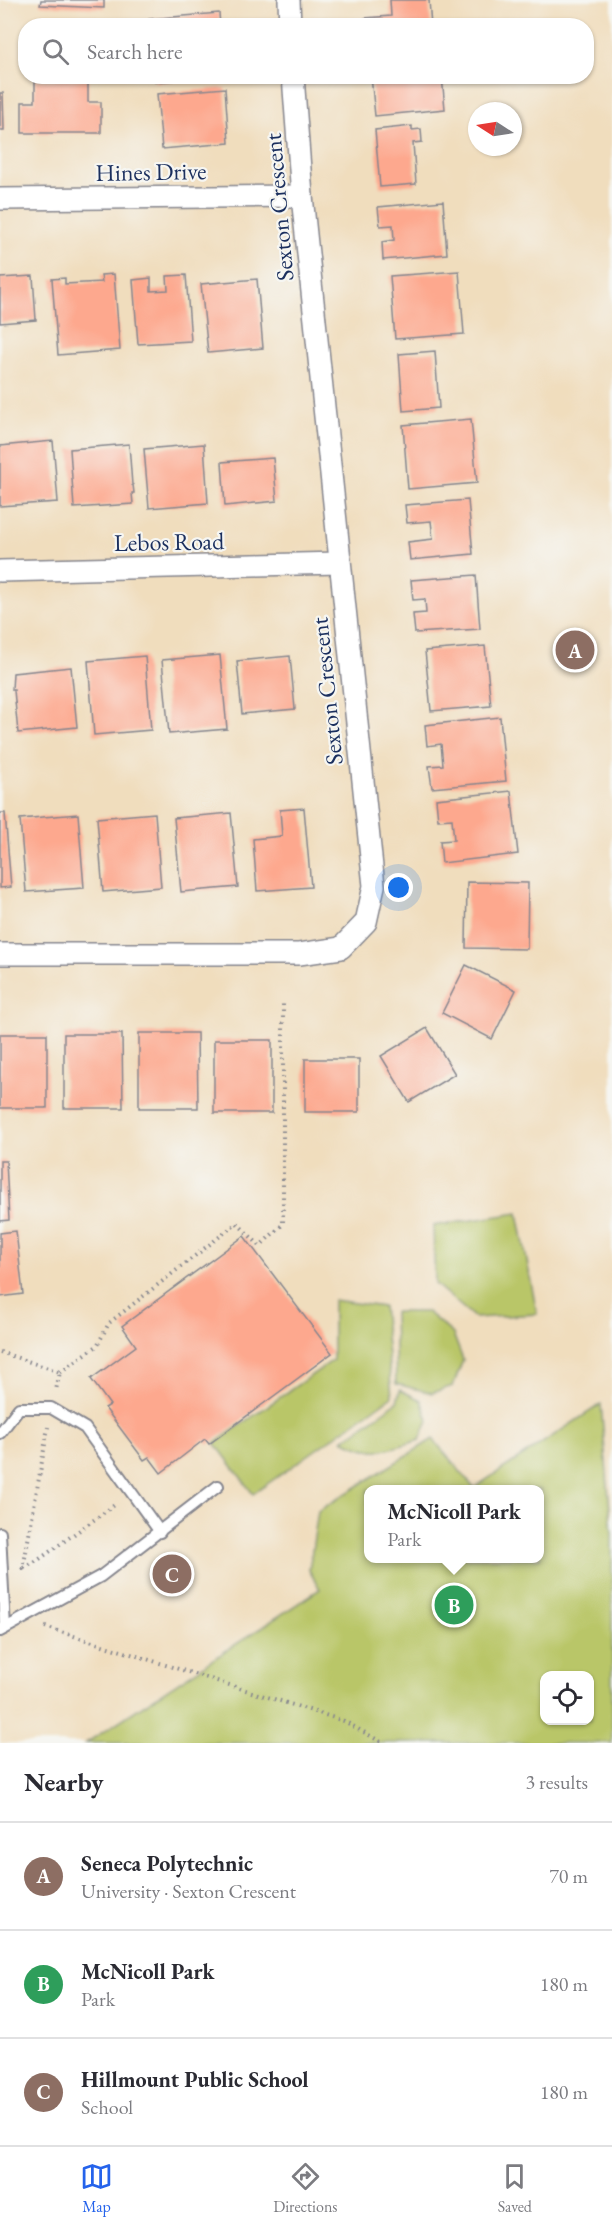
<!DOCTYPE html>
<html lang="en">
<head>
<meta charset="utf-8">
<style>
	body { margin:0; font-family:"EB Garamond",serif; background:#f7f7f7; color:#2b2b33 }
	.controls { position:absolute; right:18px; bottom:18px; display:grid; overflow:hidden; border-radius:12px; box-shadow:0 2px 4px #0004 }
	.controls button { width:54px; height:54px; display:grid; place-items:center; padding:0; border:0; border-bottom:2px solid #e1e1e2; background:#fff; color:#2b2b33; font:30px sans-serif }
	.compass { position:absolute; left:468px; top:102px; width:54px; height:54px; border-radius:50%; background:#fff; box-shadow:0 2px 4px #0004; rotate:282deg }
	.you { position:absolute; left:399px; top:888px; width:21px; height:21px; margin:-15px; border:4px solid #fff; border-radius:50%; background:#1a73e8; box-shadow:0 0 0 9px #1a73e833 }
	.badge { display:grid; place-items:center; width:39px; height:39px; border-radius:50%; background:#2563eb; color:#fff; font-size:20px; font-weight:700 }
	.pin { position:absolute; translate:-50% -50%; border:3px solid #fff; box-shadow:0 2px 6px #0006 }
	.popup { position:absolute; left:364px; top:1485px; width:180px; height:78px; box-sizing:border-box; display:grid; place-content:center; border-radius:12px; background:#fff; filter:drop-shadow(0 2px 4px #0005); font-size:20px; white-space:nowrap; color:#7c7c81 }
	.popup b { font-size:22px; color:#2b2b33 }
	.popup::after { content:''; position:absolute; left:50%; top:100%; margin-left:-12px; border:12px solid transparent; border-top-color:#fff }
	.list { margin:0; padding:0; list-style:none }
	h2 { display:flex; justify-content:space-between; align-items:center; height:78px; margin:0; padding:0 24px; font-size:26px }
	h2 small { font-size:20px; font-weight:400; color:#7c7c81 }
	.list li { display:grid; grid-template-columns:39px 1fr auto; gap:18px; align-items:center; box-sizing:border-box; height:108px; padding:0 24px; border-top:2px solid #e1e1e2 }
	.list b { display:block; font-size:22px; white-space:nowrap }
	.list p { margin:0; font-size:20px; white-space:nowrap; color:#7c7c81 }
	.list em { font-size:20px; font-style:normal; color:#7c7c81 }
	.icon { flex:none; width:33px; height:33px; fill:none; stroke:currentColor; stroke-width:2; stroke-linecap:round; stroke-linejoin:round }
	.map { position:relative; flex:none; width:612px; height:1743px; overflow:hidden }
	.search { position:absolute; background:#fff; box-shadow:0 2px 4px #0004; left:18px; right:18px; top:18px; height:66px; display:flex; align-items:center; gap:15px; box-sizing:border-box; padding:0 21px; border-radius:24px; color:#7c7c81; font-size:22px }
	.sheet { height:402px; background:#fff }
	nav { display:flex; justify-content:space-around; align-items:center; box-sizing:border-box; height:84px; border-top:2px solid #e1e1e2; background:#fff; font-size:16px; color:#7c7c81 }
	nav a { display:grid; justify-items:center; gap:3px }
	nav .on { color:#2563eb }
	.map>svg:first-child { display:block }
</style>
</head>
<body>
<div class="map">
<svg width="612" height="1743" viewBox="0 0 612 1743">
	<rect width="100%" height="100%" fill="#f6f6f2"/>
	<filter id="ink" filterUnits="userSpaceOnUse"><feTurbulence type="fractalNoise" baseFrequency=".0167" numOctaves="2"/><feDisplacementMap in="SourceGraphic" scale="12" xChannelSelector="R" yChannelSelector="G"/><feConvolveMatrix kernelMatrix="1 2 1 2 8 2 1 2 1" color-interpolation-filters="sRGB"/></filter>
	<filter id="wash" filterUnits="userSpaceOnUse"><feTurbulence type="fractalNoise" baseFrequency=".008" numOctaves="4" result="noise"/><feDisplacementMap in="SourceGraphic" scale="24" xChannelSelector="R" yChannelSelector="G"/><feGaussianBlur stdDeviation="1.35" result="paint"/><feColorMatrix in="noise" values="0 0 0 0 0 0 0 0 0 0 0 0 0 0 0 0 0 1.4 0 .05"/><feComposite in="paint" operator="in"/></filter>
	<g filter="url(#wash)">
		<rect width="100%" height="100%" fill="#f0ddbd"/>
		<!-- green -->
		<g fill="#b9c668" stroke="#6a7a63" stroke-width="1.5" fill-rule="evenodd">
			<polygon points="518,1213 537,1314 475,1318 435,1284 433,1226"/>
			<polygon points="333,1300 383,1307 392,1396 253,1494 215,1443 333,1360"/>
			<polygon points="394,1312 427,1312 453,1334 463,1360 453,1386 432,1393 396,1384"/>
			<path d="M400 1390 421 1400 428 1420 420 1440C386 1450 376 1457 343 1440L397 1402Z"/>
			<path d="M601 1404 612 1534V1743H86L320 1589 309 1570 318 1511 433 1439 474 1488ZM368 1490H540V1558H368ZM544 1676H590V1720H544Z"/>
		</g>
		<g id="blocks">
			<!-- building -->
			<g fill="#fda88e">
				<polygon points="41,0 104,0 104,8 40,5"/>
				<polygon points="390,0 429,0 431,26 366,26 365,18 391,16"/>
				<polygon points="219,13 220,26 150,26 149,19"/>
				<polygon points="154,76 200,76 200,78 155,82"/>
				<polygon points="371,76 442,76 445,109 375,116"/>
				<polygon points="88,79 88,102 101,102 101,133 22,133 22,102 35,102 35,80"/>
				<polygon points="225,88 229,143 162,149 157,94"/>
				<polygon points="0,93 3,93 4,130 0,130"/>
				<polygon points="412,126 412,130 421,129 422,142 413,143 416,184 380,187 375,130"/>
				<polygon points="443,201 447,254 383,260 382,242 394,240 393,225 380,226 378,207"/>
				<polygon points="459,271 464,334 395,339 390,276"/>
				<polygon points="114,274 120,350 58,355 52,279 65,278 65,284 102,282 101,275"/>
				<polygon points="186,275 191,341 138,344 133,280 151,278 151,291 168,290 167,276"/>
				<polygon points="33,276 36,320 0,323 0,278"/>
				<polygon points="257,279 263,348 208,353 201,284"/>
				<polygon points="435,351 439,408 403,411 399,354"/>
				<polygon points="471,419 477,483 408,489 403,425"/>
				<polygon points="53,441 58,502 0,506 0,446"/>
				<polygon points="129,444 132,485 133,485 134,493 132,493 133,504 74,508 70,449"/>
				<polygon points="204,444 208,503 149,508 144,449"/>
				<polygon points="273,458 277,501 225,506 222,462"/>
				<polygon points="468,500 473,554 410,560 408,542 433,539 431,521 407,523 405,505"/>
				<polygon points="476,575 480,629 415,633 413,614 426,613 425,599 413,600 411,580"/>
				<polygon points="485,646 491,706 431,711 425,651"/>
				<polygon points="220,655 227,729 169,734 162,660"/>
				<polygon points="145,656 151,730 94,735 88,661"/>
				<polygon points="290,656 295,709 242,714 237,661"/>
				<polygon points="71,667 77,727 18,733 14,690 12,690 13,673"/>
				<polygon points="500,717 506,781 432,788 429,766 443,765 441,744 427,746 425,725"/>
				<polygon points="511,791 518,854 442,863 440,841 454,840 452,819 438,820 436,799"/>
				<polygon points="304,808 311,887 257,891 253,839 282,836 280,810"/>
				<polygon points="0,813 5,813 11,887 0,888"/>
				<polygon points="155,813 161,887 103,892 97,818"/>
				<polygon points="231,813 238,887 181,892 174,818"/>
				<polygon points="78,814 84,888 26,892 20,819"/>
				<polygon points="467,882 528,883 527,949 466,948"/>
				<polygon points="466,965 516,990 492,1039 442,1013"/>
				<polygon points="427,1028 455,1074 409,1102 381,1056"/>
				<polygon points="139,1033 197,1033 198,1108 139,1108"/>
				<rect x="0" y="1034" width="47" height="74"/>
				<polygon points="64,1034 122,1034 123,1108 64,1108"/>
				<rect x="214" y="1040" width="58" height="73"/>
				<rect x="305" y="1059" width="54" height="53"/>
				<polygon points="0,1161 6,1161 9,1220 0,1221"/>
				<polygon points="16,1231 23,1294 0,1297 0,1233"/>
				<polygon points="244,1236 332,1353 209,1444 205,1439 161,1473 149,1457 144,1460 105,1408 110,1405 91,1379 136,1346 122,1326"/>
			</g>
		</g>
	</g>
	<g filter="url(#ink)">
		<use href="#blocks" fill-opacity="0" stroke="#86868e" stroke-width="1.5"/>
		<g fill="none" stroke-linecap="round" stroke-linejoin="round">
			<!-- lane casing -->
			<g stroke="#86868e" stroke-width="14">
				<g id="lane">
					<polyline points="0,1433 19,1408 51,1408 85,1428 160,1532"/>
					<polyline points="0,1533 5,1628"/>
					<polyline points="0,1631 101,1576 218,1486"/>
				</g>
			</g>
			<!-- street casing -->
			<g stroke="#86868e" stroke-width="24">
				<g id="street">
					<polyline points="289,0 290,26"/>
					<polyline points="0,199 302,196"/>
					<polyline points="0,571 339,563"/>
					<polyline points="0,954 299,954 341,948 366,922 374,886 302,196 293,76"/>
				</g>
			</g>
			<!-- path -->
			<g stroke="#86868e" stroke-width="4" stroke-dasharray="1.5 4.5" stroke-linecap="butt">
				<polyline points="0,1352 60,1372 56,1390"/>
				<polyline points="60,1372 97,1346 109,1323 237,1223 260,1246 283,1224 283,1004"/>
				<polyline points="24,1568 34,1563 116,1504"/>
				<polyline points="22,1569 23,1569 48,1427"/>
				<polyline points="45,1627 344,1721 383,1743"/>
			</g>
			<!-- lane -->
			<use href="#lane" stroke="#fff" stroke-width="10"/>
			<!-- street -->
			<use href="#street" stroke="#fff" stroke-width="21"/>
		</g>
	</g>
	<g text-anchor="middle" stroke-width="4.5" stroke-linejoin="round" paint-order="stroke">
		<!-- street labels -->
		<g font-size="24" fill="#1b2f5e" stroke="#f6f6f2">
			<text transform="translate(151 172) rotate(-1)" y="8">Hines Drive</text>
			<text transform="translate(279 207) rotate(-95)" y="8">Sexton Crescent</text>
			<text transform="translate(169 542) rotate(-1)" y="8">Lebos Road</text>
			<text transform="translate(327 691) rotate(-96)" y="8">Sexton Crescent</text>
		</g>
	</g>
</svg>
<div class="controls">
<button><svg class="icon" aria-label="locate" viewBox="0 0 24 24"><circle cx="12" cy="12" r="6"/><path d="M12 2v4M12 18v4M2 12h4M18 12h4"/></svg></button>
</div>
<svg class="compass" viewBox="-18 -18 36 36"><path d="M0-13l5 13h-10z" fill="#e53935"/><path d="M0 13l5-13h-10z" fill="#7c7c81"/></svg>
<div class="you"></div>
<div class="pin badge" style="left:575px;top:650px;background:#8d6e63">A</div>
<div class="pin badge" style="left:454px;top:1605px;background:#2e9e5b">B</div>
<div class="popup"><b>McNicoll Park</b>Park</div>
<div class="pin badge" style="left:172px;top:1574px;background:#8d6e63">C</div>
<div class="search"><svg class="icon" aria-label="search" viewBox="0 0 24 24"><circle cx="10" cy="10" r="6"/><path d="M15 15l6 6"/></svg>Search here</div>
</div>
<section class="sheet">
<h2>Nearby<small>3 results</small></h2>
<ul class="list">
<li><span class="badge" style="background:#8d6e63">A</span><div><b>Seneca Polytechnic</b><p>University · Sexton Crescent</p></div><em>70 m</em></li>
<li><span class="badge" style="background:#2e9e5b">B</span><div><b>McNicoll Park</b><p>Park</p></div><em>180 m</em></li>
<li><span class="badge" style="background:#8d6e63">C</span><div><b>Hillmount Public School</b><p>School</p></div><em>180 m</em></li>
</ul>
</section>
<nav>
<a class="on"><svg class="icon" aria-label="map" viewBox="0 0 24 24"><path d="M3 6l6-2 6 2 6-2v14l-6 2-6-2-6 2zM9 4v14M15 6v14"/></svg>Map</a>
<a><svg class="icon" aria-label="directions" viewBox="0 0 24 24"><path d="M12 3l9 9-9 9-9-9zM9 14v-3h6M13 9l2 2-2 2"/></svg>Directions</a>
<a><svg class="icon" aria-label="saved" viewBox="0 0 24 24"><path d="M7 4h10v16l-5-4-5 4z"/></svg>Saved</a>
</nav>
</body>
</html>
